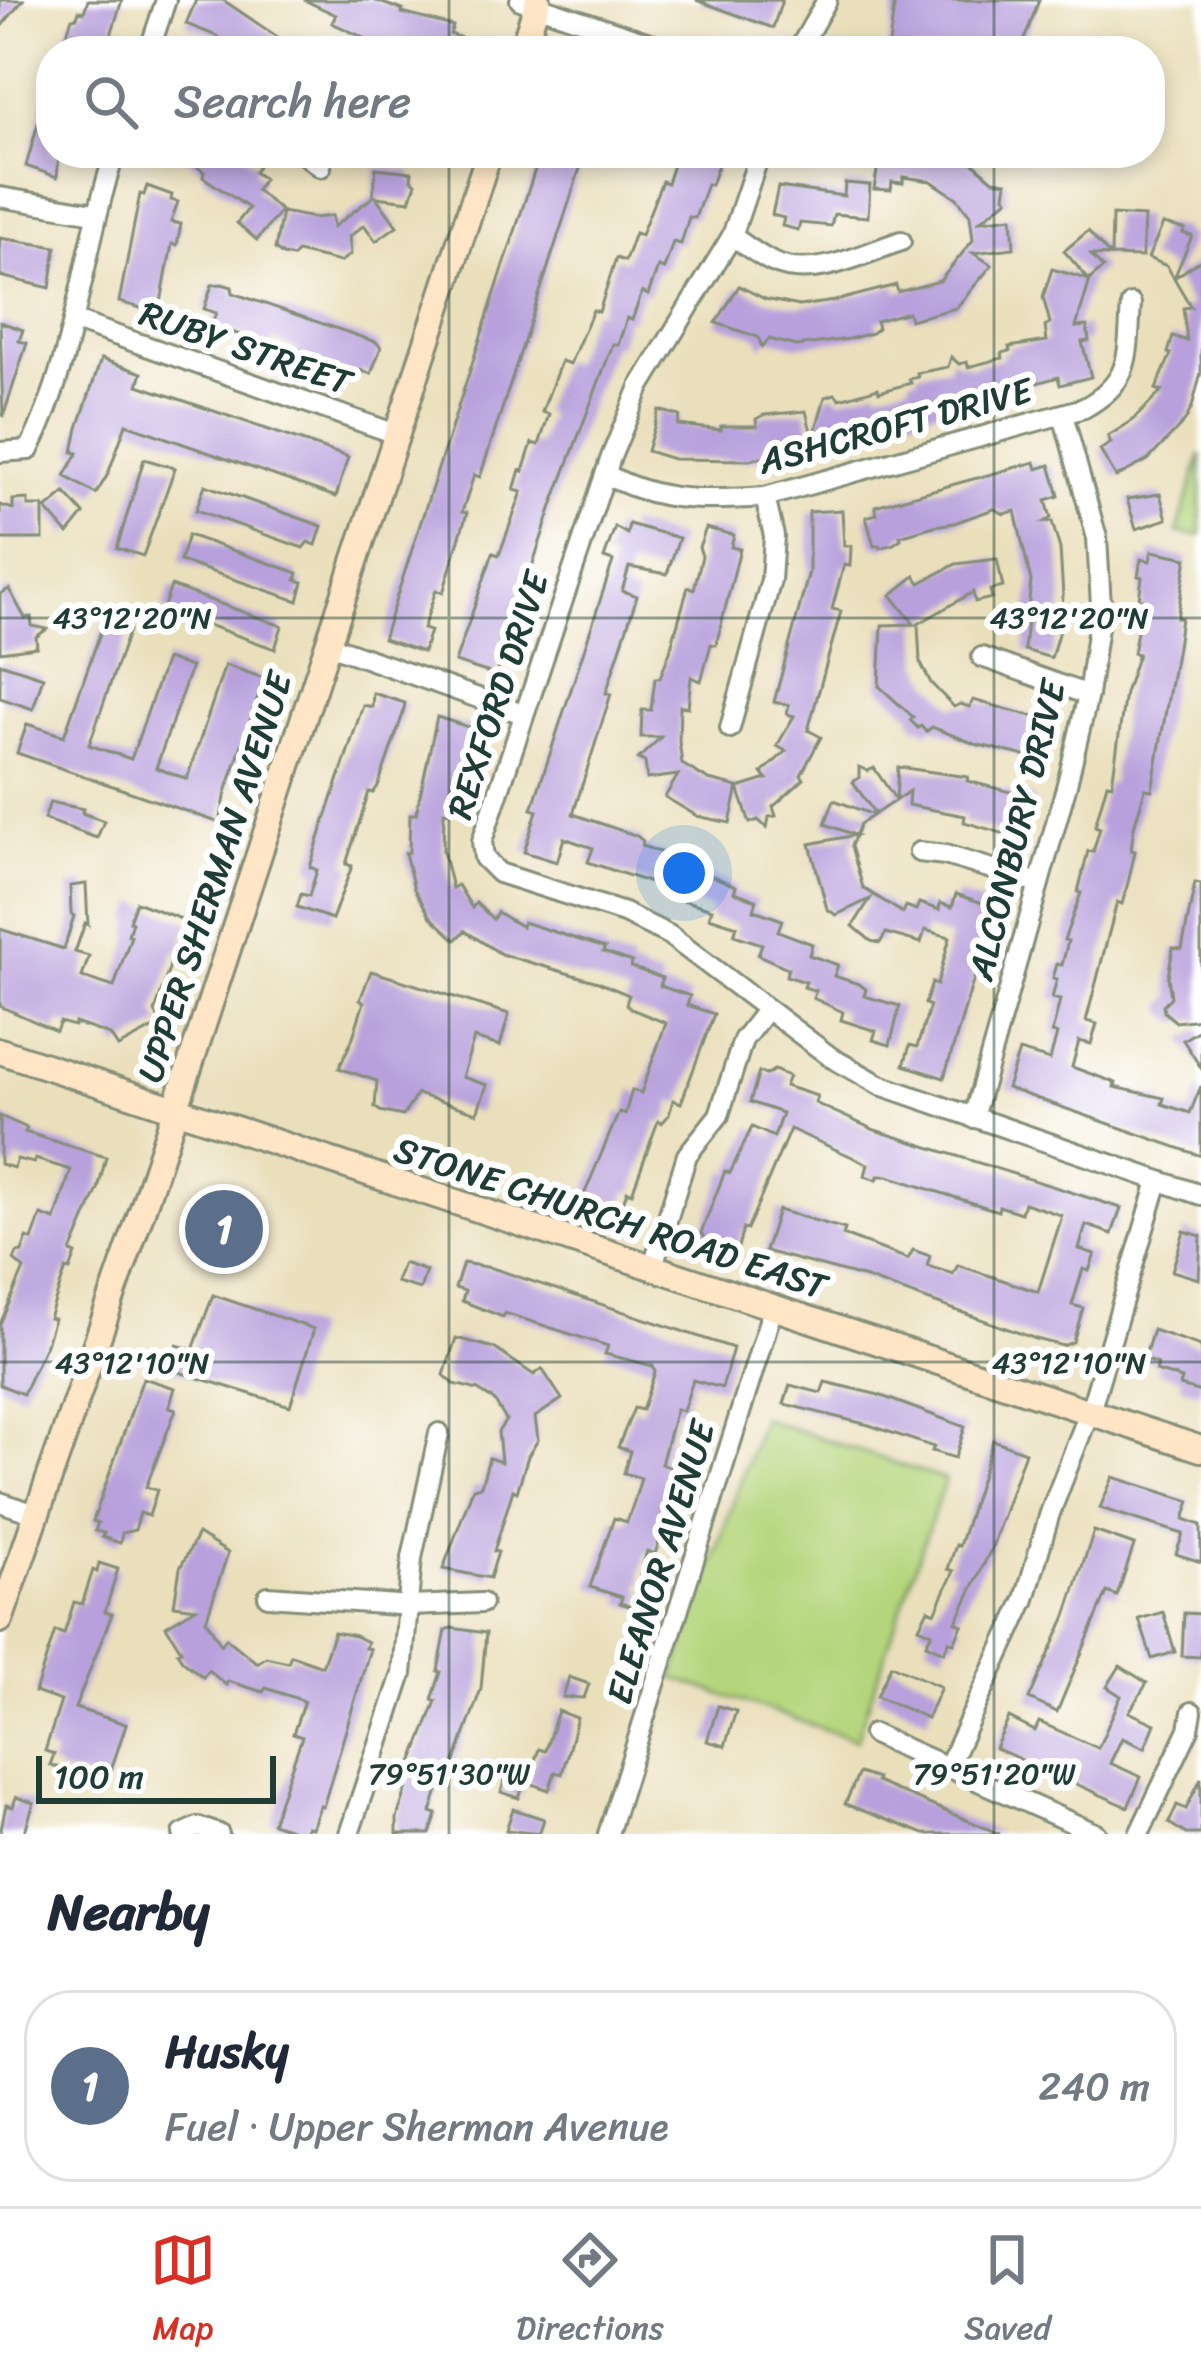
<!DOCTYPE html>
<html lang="en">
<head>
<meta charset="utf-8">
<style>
	body { margin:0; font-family:Sriracha,sans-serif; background:#f2f2f3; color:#1f2937 }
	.scale { position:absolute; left:36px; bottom:30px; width:240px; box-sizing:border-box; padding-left:12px; border:6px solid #1f3d34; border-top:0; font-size:33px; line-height:42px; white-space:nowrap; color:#1f3d34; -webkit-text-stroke:9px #fff; paint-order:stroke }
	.you { position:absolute; left:684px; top:873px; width:42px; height:42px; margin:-30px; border:9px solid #fff; border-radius:50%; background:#1a73e8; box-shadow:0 0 0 18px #1a73e833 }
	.badge { display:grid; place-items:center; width:78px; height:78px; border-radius:50%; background:#d93025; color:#fff; font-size:39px; font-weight:700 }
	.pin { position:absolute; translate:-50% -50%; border:6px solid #fff; box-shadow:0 3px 12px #0006 }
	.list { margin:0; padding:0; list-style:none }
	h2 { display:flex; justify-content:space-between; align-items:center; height:156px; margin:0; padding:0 48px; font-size:51px }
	h2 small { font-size:39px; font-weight:400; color:#747a83 }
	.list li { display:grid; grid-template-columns:78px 1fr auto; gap:36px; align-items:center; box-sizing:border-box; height:192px; margin:0 24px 24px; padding:0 24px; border:3px solid #e0e1e3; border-radius:48px }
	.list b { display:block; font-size:45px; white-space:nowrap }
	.list p { margin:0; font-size:39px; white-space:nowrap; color:#747a83 }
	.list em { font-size:39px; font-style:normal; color:#747a83 }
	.icon { flex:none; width:66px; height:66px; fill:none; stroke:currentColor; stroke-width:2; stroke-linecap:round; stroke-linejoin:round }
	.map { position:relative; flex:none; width:1201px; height:1834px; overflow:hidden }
	.search { position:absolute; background:#fff; box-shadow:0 6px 18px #0003; left:36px; right:36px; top:36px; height:132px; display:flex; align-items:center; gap:30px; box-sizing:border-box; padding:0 42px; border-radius:48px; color:#747a83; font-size:45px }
	.sheet { height:372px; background:#fff }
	nav { display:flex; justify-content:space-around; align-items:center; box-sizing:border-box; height:168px; border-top:3px solid #e0e1e3; background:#fff; font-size:33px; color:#747a83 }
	nav a { display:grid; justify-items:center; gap:6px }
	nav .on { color:#d93025 }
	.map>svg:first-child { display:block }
</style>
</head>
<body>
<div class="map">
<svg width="1201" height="1834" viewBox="0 0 1201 1834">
	<rect width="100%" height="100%" fill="#fff"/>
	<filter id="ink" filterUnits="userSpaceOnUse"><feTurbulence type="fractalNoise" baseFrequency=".00833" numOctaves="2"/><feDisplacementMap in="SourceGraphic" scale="24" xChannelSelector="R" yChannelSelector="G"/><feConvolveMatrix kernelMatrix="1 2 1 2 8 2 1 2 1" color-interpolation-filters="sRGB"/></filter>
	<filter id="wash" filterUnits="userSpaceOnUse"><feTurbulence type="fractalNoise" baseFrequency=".004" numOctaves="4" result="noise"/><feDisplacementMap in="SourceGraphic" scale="48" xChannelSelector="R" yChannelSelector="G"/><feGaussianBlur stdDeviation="2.7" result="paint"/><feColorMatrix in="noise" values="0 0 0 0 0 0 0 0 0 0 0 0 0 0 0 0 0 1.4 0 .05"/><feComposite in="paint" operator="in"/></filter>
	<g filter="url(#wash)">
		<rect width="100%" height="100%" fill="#eadfbb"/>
		<!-- green -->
		<g fill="#b5d57c" stroke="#6a8958" stroke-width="3">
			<polygon points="1201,454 1201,535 1177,533"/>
			<polygon points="762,1418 945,1480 856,1740 673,1678"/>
		</g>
		<g id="blocks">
			<!-- building -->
			<g fill="#b7a0dc">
				<polygon points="0,0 23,0 0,28"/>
				<polygon points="88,0 122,0 106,51 61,51 72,18 77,17 79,11 84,12"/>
				<polygon points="196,0 223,0 282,40 274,51 236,51 217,36 186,24"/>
				<polygon points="304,0 373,0 403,10 402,13 453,26 450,34 462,38 458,51 414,51 393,44 390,51 366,43 367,39 332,23 336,15"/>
				<polygon points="696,0 782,0 773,28"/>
				<polygon points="895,0 1039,0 1020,51 977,51 966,47 965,51 888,51"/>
				<polygon points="48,88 51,153 59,153 57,177 26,166"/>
				<polygon points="179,153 241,153 258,166 254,172 264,179 256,190 281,211 257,240 237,223 249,208 203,177 204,172"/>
				<polygon points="556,153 584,156 480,477 474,475 462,512 467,513 443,593 436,590 423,629 430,631 423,652 383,639 540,154 554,159"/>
				<polygon points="677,153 722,153 711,185 707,184 695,218 689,217 681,244 673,242 664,269 658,267 648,295 642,292 632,320 627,318 618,345 613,344 552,506 496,675 455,662 493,553 499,555 522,492 514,490 520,470 523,471 532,443 539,445 549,414 542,412 561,361 570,364 593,310 599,312 616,258 625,261 635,233 641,235 662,181 667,183"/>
				<polygon points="880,153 962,153 993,180 1007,182 1005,195 1008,199 980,221 1012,217 1014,248 973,253 992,265 956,308 910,320 908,312 876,321 878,328 872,333 849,339 796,346 769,339 762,347 758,337 716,323 739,286 765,299 799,306 835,301 896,285 898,292 940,281 973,240 970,215 957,198 931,181 903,177 903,183 892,182 891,190 874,189"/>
				<polygon points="376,168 412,172 411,179 416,183 410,201 376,197 397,226 376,241 364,225 349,237 351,254 340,262 297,252 293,257 283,255 275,249 282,212 314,218 332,216 333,227 373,197"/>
				<polygon points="845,183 870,185 868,217 834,214 831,226 800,223 798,230 782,226 784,218 772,215 778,187 844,196"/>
				<polygon points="147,186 172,195 171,200 178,202 171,222 181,224 177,245 172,244 159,313 119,302 140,194 144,195"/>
				<polygon points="1112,215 1144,217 1142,257 1111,256"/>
				<polygon points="1163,224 1185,229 1183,233 1192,236 1174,278 1167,266 1148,258"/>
				<polygon points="1088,231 1110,256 1091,255 1103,268 1089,280 1064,251"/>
				<polygon points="0,238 56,247 50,288 0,276"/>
				<polygon points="1201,260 1201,372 1192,407 1185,421 1148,460 1116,477 1100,450 1111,443 1108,436 1132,421 1162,391 1156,389 1171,354 1168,353 1173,336 1187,341 1183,308 1191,307 1174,278"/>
				<polygon points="1052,269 1090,280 1076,327 1087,326 1089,341 1082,342 1091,377 1060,385 1058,377 812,445 772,447 773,455 749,460 673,459 647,451 659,410 680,416 678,425 721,430 721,426 757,426 756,419 764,415 806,411 813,440 825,397 835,394 840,399 878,388 879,392 911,383 909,379 918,377 917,373 948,367 951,357 959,364 967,362 968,367 1003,358 1002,353 1010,351 1009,347 1047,341 1045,327 1050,323 1043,297"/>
				<polygon points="222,284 232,287 233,293 376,342 381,347 371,374 360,370 358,378 296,357 299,350 273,340 270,347 212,324 216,313 204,309 212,285"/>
				<polygon points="0,322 23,330 19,341 27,343 3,417"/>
				<polygon points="101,359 142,373 138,385 348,457 336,497 126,424 108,474 96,494 65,476 78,453 73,452 78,428"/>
				<polygon points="144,459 175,468 143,556 117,548"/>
				<polygon points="1035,462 1037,469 1050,465 1059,496 1046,500 1051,518 1044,522 1052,522 1060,549 1063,596 1060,627 1051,658 1024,650 1031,581 1015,511 1004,514 994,509 954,523 934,526 900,536 901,539 894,544 880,548 879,545 874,546 866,517 877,514 875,506"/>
				<polygon points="205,485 322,526 316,545 308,542 303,548 196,510"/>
				<polygon points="65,493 84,514 68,534 46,509"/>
				<polygon points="1160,494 1167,519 1136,529 1127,499"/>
				<polygon points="28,499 28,506 43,506 43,539 0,539 0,505 13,509 13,500"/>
				<polygon points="842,510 844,546 851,546 850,566 844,565 832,609 841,611 808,730 821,737 801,775 804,779 773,807 776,816 769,817 767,828 758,820 750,823 738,788 767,779 762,773 786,751 777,746 794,716 787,714 789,705 774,702 809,572 809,512"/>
				<polygon points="629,524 679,538 667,574 629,567 622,591 637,596 606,693 611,694 573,814 637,836 643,841 642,846 704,868 703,872 736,886 734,892 757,900 754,910 782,920 778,931 812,944 809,955 838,965 834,976 859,984 866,989 864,996 900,1006 890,1045 873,1040 876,1031 841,1020 843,1012 813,998 816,991 804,987 806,982 786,976 788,968 758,955 762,944 734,935 737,926 709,917 712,909 679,899 681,893 588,862 593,848 564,838 557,862 524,852 537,811 532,809 613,561 604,558 615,527 627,534"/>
				<polygon points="706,528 734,535 731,547 740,549 716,645 711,644 701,681 691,677 688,707 680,706 679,741 682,764 709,780 738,787 730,823 697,816 665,797 678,775 647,779 645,762 638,759 661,737 641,737 642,710 651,710 655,678 660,678 670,651 688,587 694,589 702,556 699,547"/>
				<polygon points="188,535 298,573 296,580 303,582 298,601 180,561"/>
				<polygon points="1152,551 1187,558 1177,618 1181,618 1177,647 1152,790 1145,789 1134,827 1131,850 1135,851 1129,879 1122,904 1117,902 1086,1021 1097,1024 1091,1044 1079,1041 1072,1067 1116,1083 1114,1087 1164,1098 1162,1104 1190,1113 1201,1086 1201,1156 1007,1088 1019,1051 1050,1060 1057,1034 1052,1033 1060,1000 1052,998 1057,979 1053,978 1057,964 1062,965 1068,941 1064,940 1081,893 1078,892 1088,851 1093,852 1100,828 1095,826 1107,783 1112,784 1125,693 1138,654 1133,653 1143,599 1139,599 1142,577 1138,576 1141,559 1150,561"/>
				<polygon points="997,559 1003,587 990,590 992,598 975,602 973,592 918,624 920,662 931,683 954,707 960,704 970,707 973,700 1043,719 1041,726 1055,730 1046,761 975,744 932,727 926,732 921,726 918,728 910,720 913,717 879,686 882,625 914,624 891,595 915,576 920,583 956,564"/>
				<polygon points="171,586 282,626 275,649 163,609"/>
				<polygon points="9,589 25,618 31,617 32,626 47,629 36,637 37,647 0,652 0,594"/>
				<polygon points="104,622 129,630 89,745 131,759 166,659 191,667 156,768 187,779 225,665 264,678 226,792 220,823 17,753 27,724 64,736"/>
				<polygon points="0,663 43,677 33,709 0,698"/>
				<polygon points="373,693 405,703 403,714 378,786 373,793 369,792 346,864 352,866 332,919 297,907 301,894 309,896 317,870 310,867 315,851 363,705 372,707"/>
				<polygon points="437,717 478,730 460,784 454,782 448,812 444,811 443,851 452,888 458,885 472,908 476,903 493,919 497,912 522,927 523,922 605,948 603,952 632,962 631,967 662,978 660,986 690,996 687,1005 714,1014 681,1103 673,1100 669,1115 662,1123 658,1121 632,1193 627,1191 619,1215 581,1202 619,1112 625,1114 632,1090 641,1093 666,1023 631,1009 626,1004 629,995 598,982 501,954 465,931 456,940 431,917 414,889 405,853 409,852 410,814 416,814"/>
				<polygon points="859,767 868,771 874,768 896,800 875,814 853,782 859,778"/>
				<polygon points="898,767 968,777 967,781 1034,798 1022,839 964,822 965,816 908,805 909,791 896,800"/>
				<polygon points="834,800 874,815 860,824 851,846 863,888 903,913 906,906 916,910 919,903 939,910 940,903 952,907 956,894 1003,910 991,951 983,948 944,1078 904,1065 910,1045 917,1047 930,1006 925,1004 932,983 937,985 950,937 925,930 921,943 886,933 880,943 871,941 853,926 870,899 836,915 827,909 810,844 855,835 825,824"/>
				<polygon points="50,802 83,809 82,813 104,821 97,838 44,819"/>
				<polygon points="1195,883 1201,884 1201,1019 1176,1022 1164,1012 1163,1005 1171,997 1168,977 1173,948 1182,949"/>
				<polygon points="86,884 88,925 85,923 75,952 89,956 82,977 114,987 131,936 128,935 132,922 129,921 136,902 189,922 180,951 175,950 155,1012 161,1024 118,1047 110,1035 75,1023 74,1026 60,1022 56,1031 0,1006 0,929 64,949 74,916 71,914 70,886"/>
				<polygon points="371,971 509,1014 500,1046 474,1038 462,1077 487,1085 477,1113 417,1094 403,1116 380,1111 375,1107 377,1081 339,1068 352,1040 364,1002 360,1000"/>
				<polygon points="1201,1029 1201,1068 1183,1040"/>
				<polygon points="774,1070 789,1076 785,1086 817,1096 815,1103 875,1130 1121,1208 1112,1234 1086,1225 1079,1249 1095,1254 1089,1271 1083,1269 1072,1305 1083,1308 1073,1342 1063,1346 1036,1339 866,1278 765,1251 778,1210 845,1229 843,1235 908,1259 913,1250 930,1256 927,1266 953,1274 958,1265 1038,1292 1061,1219 1061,1215 1024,1203 1021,1213 999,1206 998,1211 888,1176 878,1176 877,1180 865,1176 868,1164 790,1129 747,1230 743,1229 736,1254 707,1245 708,1241 701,1233 725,1171 730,1173 752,1127 774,1137 782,1113 750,1102 759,1072 766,1075"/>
				<polygon points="0,1116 27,1128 25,1132 106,1157 98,1189 71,1252 76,1254 70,1270 66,1269 49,1318 54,1319 46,1344 23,1394 0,1385 0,1324 24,1269 14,1260 17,1253 22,1252 27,1238 32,1240 41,1215 55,1220 71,1170 35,1159 34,1163 17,1159 14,1168 0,1164"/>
				<polygon points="216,1202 244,1210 231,1256 203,1248"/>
				<polygon points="1184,1231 1201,1236 1199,1279 1172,1271"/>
				<polygon points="403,1263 426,1271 420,1289 396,1282"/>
				<polygon points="463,1263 492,1268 733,1348 722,1388 693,1380 683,1411 676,1409 661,1464 673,1468 665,1494 673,1497 655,1554 647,1551 640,1574 643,1576 639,1589 644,1590 638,1609 620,1603 622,1597 590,1587 614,1518 627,1522 635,1499 641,1478 624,1473 630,1451 618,1447 634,1408 642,1410 655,1372 653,1366 605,1354 608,1346 505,1313 503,1317 462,1301 465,1291 455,1288"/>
				<polygon points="213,1295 314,1329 290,1406 169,1369 177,1345 193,1350"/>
				<polygon points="1153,1330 1201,1346 1201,1392 1180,1386 1182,1379 1156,1371 1158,1364 1144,1359"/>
				<polygon points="456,1338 494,1348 534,1375 542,1369 562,1399 535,1417 538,1440 528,1456 517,1492 513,1490 494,1551 498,1552 490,1578 443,1569 473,1488 481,1486 489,1458 501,1462 498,1432 506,1420 494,1400 478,1390 454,1384 444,1375"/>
				<polygon points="143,1378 175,1388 169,1407 176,1409 146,1487 157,1490 149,1516 140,1513 135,1530 122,1533 120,1543 102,1537 104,1533 95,1531 98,1523 93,1521"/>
				<polygon points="825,1382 879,1395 965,1427 955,1458 932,1451 934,1447 869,1425 784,1404 790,1385 821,1393"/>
				<polygon points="993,1440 1025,1452 992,1547 956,1622 962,1625 954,1643 949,1641 944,1652 926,1644 932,1633 919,1627 928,1609 935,1613 954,1571 948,1569 956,1545 959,1546"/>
				<polygon points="1113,1477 1190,1501 1184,1519 1201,1525 1201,1562 1176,1554 1183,1534 1100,1508"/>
				<polygon points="1094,1531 1134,1545 1117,1596 1107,1592 1057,1712 1029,1699 1066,1616"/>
				<polygon points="198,1534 228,1553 206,1620 221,1644 226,1638 257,1663 266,1657 288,1662 291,1655 322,1666 334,1632 355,1636 367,1642 365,1648 370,1649 323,1807 320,1806 312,1828 307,1827 305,1834 272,1823 302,1737 293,1734 304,1701 266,1688 263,1692 228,1681 226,1685 208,1670 203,1677 182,1660 177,1652 181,1650 166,1626 196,1608 174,1605 180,1568"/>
				<polygon points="99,1563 118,1569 105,1612 112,1614 75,1708 126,1724 107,1783 58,1771 59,1768 50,1765 54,1754 45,1751 61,1701 35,1692 55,1631 64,1634 74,1602 82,1604 93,1570 97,1572"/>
				<polygon points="1163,1612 1175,1652 1152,1659 1139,1619"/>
				<polygon points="1184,1613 1201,1614 1201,1657 1182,1656"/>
				<polygon points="451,1628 486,1633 481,1689 448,1781 442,1778 431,1812 437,1814 430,1834 397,1834 397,1818 407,1787 403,1786 436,1701 432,1700 441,1672 438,1671 446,1630"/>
				<polygon points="891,1665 941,1687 927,1718 877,1696"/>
				<polygon points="1120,1666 1147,1683 1129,1712 1155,1724 1145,1748 1122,1738 1110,1763 1141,1777 1128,1807 995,1748 1009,1718 1035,1731 1039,1722 1098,1748 1121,1696 1107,1687"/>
				<polygon points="569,1677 589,1684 584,1698 563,1697"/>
				<polygon points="718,1706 736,1711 725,1746 707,1741"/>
				<polygon points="558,1711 577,1718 562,1774 555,1772 549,1790 527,1782 539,1749 545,1751"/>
				<polygon points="859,1773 877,1779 876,1782 1000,1834 924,1834 845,1804"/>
				<polygon points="506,1775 525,1781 519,1798 501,1792"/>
				<polygon points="1201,1778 1201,1834 1186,1834 1169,1823 1177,1805 1186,1809"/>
				<polygon points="16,1797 34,1803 24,1834 0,1834 6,1805 13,1807"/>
				<polygon points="513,1809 544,1819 539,1834 506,1830"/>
			</g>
		</g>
	</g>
	<g filter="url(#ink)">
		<use href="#blocks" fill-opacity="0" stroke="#848e78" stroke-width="3"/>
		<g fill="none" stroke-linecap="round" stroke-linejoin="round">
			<!-- street casing -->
			<g stroke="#848e78" stroke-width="24">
				<g id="street">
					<polyline points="520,0 673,51"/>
					<polyline points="149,51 166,0"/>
					<polyline points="798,51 827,0"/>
					<polyline points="302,153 321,167"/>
					<polyline points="760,153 732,236 640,387 611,457 482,841 484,858 499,873 624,913 669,935 832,1058 880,1085 1201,1195"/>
					<polyline points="0,197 95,213"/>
					<path d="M732 236C745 245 758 255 772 262 812 281 862 254 901 241"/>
					<polyline points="75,321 396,434"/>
					<path d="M0 452 29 450C76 357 82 251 115 153"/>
					<path d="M606 474C657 503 708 501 765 497L1084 408C1133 381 1127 355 1131 304"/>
					<polyline points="329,645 523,714"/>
					<polyline points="982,657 1088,695"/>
					<polyline points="730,728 771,580 774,536 765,497"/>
					<polyline points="919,852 945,855 1039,883"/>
					<polyline points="973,1118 1067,784 1088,695 1101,606 1097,538 1063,415"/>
					<polyline points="652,1269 687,1155 719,1115 743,1040 767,1009"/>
					<polyline points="0,1502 35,1514"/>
					<polyline points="268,1596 411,1606 482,1603"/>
					<polyline points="873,1734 1097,1834"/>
					<polyline points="947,1769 1025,1599 1050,1513 1092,1405 1158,1181"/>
					<polyline points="183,1834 198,1827 219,1834"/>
					<polyline points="349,1834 402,1674 412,1558 439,1433"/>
					<polyline points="608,1834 773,1308"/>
					<polyline points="1139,1834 1189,1729 1192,1712"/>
				</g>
			</g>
			<!-- secondary casing -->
			<g stroke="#848e78" stroke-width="30">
				<g id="secondary">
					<polyline points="522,51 538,0"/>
					<polyline points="0,1051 1201,1449"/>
					<polyline points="0,1620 144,1205 489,153"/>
				</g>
			</g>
			<!-- street -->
			<use href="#street" stroke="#fff" stroke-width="18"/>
			<!-- secondary -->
			<use href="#secondary" stroke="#fee5c5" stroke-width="24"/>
		</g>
	</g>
	<!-- ticks -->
	<path fill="none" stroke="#1f3d34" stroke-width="3" stroke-opacity="0.45" d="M449 0V51M994 0V51M449 153V1834M994 153V1834M0 618H1201M0 1362H1201"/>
	<g text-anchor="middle" stroke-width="12" stroke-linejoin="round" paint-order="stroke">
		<!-- street labels -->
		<g font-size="36" fill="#1f3d34" stroke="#fff">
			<text transform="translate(246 347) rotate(19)" y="13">RUBY STREET</text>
			<text transform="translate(895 425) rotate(-15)" y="13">ASHCROFT DRIVE</text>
			<text transform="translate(497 695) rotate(-72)" y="13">REXFORD DRIVE</text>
			<text transform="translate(1016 830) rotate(-76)" y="13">ALCONBURY DRIVE</text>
			<text transform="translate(214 877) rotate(-72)" y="13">UPPER SHERMAN AVENUE</text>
			<text transform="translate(611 1217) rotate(18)" y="13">STONE CHURCH ROAD EAST</text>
			<text transform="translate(660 1562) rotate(-73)" y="13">ELEANOR AVENUE</text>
		</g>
	</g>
	<g font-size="30" text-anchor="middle" fill="#1f3d34" stroke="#fff" stroke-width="12" stroke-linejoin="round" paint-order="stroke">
		<text x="132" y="628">43°12'20"N</text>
		<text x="1069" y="628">43°12'20"N</text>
		<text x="132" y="1373">43°12'10"N</text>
		<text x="1069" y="1373">43°12'10"N</text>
		<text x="449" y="1784">79°51'30"W</text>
		<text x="994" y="1784">79°51'20"W</text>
	</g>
</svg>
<div class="scale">100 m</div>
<div class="you"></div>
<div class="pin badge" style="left:224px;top:1229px;background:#5c6f8a">1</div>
<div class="search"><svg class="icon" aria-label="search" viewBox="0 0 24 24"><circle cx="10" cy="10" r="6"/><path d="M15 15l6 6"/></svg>Search here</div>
</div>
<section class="sheet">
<h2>Nearby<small></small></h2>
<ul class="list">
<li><span class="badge" style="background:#5c6f8a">1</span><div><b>Husky</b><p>Fuel · Upper Sherman Avenue</p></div><em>240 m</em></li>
</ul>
</section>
<nav>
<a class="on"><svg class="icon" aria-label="map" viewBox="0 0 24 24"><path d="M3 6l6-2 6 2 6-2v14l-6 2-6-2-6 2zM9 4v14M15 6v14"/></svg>Map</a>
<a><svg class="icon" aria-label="directions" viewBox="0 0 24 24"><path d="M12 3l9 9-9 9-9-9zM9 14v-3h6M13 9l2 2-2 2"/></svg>Directions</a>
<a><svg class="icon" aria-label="saved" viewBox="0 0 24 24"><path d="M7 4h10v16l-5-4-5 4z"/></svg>Saved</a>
</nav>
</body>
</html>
